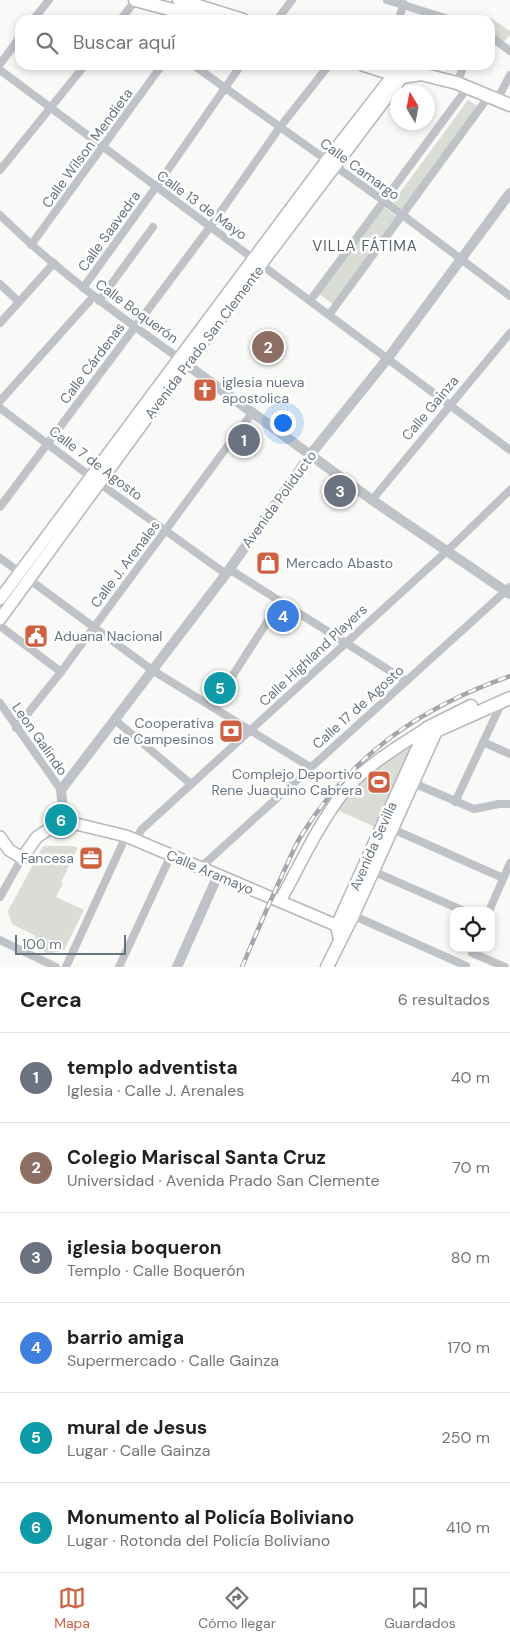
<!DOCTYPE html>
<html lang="es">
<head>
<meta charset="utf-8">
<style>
	body { margin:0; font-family:"DM Sans",sans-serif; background:#f6f6f6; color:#202124 }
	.controls { position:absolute; right:15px; bottom:15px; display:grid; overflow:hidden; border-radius:10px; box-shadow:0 2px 8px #0003 }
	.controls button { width:45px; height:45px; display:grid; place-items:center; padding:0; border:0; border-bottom:1px solid #e0e0e0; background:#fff; color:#202124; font:25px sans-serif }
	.compass { position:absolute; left:390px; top:85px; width:45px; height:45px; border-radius:50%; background:#fff; box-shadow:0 2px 8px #0003; rotate:350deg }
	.scale { position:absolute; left:15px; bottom:12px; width:111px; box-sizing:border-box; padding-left:5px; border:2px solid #67747e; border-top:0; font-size:14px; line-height:18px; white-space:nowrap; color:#67747e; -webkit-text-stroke:4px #fff; paint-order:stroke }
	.you { position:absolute; left:282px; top:422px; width:18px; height:18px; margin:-12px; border:4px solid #fff; border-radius:50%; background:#1a73e8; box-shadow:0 0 0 8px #1a73e833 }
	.badge { display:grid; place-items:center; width:32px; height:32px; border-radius:50%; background:#cd6142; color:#fff; font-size:16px; font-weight:700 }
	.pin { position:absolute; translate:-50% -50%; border:2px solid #fff; box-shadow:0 1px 5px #0006 }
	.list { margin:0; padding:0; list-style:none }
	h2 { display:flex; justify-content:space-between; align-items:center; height:65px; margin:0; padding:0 20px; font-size:21px }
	h2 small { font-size:16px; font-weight:400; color:#757577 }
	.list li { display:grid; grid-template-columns:32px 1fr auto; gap:15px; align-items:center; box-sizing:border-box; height:90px; padding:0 20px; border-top:1px solid #e0e0e0 }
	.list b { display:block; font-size:19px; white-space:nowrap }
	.list p { margin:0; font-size:16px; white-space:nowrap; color:#757577 }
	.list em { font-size:16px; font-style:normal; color:#757577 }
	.icon { flex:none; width:28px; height:28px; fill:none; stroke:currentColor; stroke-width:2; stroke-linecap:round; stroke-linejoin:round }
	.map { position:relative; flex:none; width:510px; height:967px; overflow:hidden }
	.search { position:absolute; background:#fff; box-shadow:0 2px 8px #0003; left:15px; right:15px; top:15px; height:55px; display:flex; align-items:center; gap:12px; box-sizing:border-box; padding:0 18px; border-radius:15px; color:#757577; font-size:19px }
	.sheet { height:605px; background:#fff }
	nav { display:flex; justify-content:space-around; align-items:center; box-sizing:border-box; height:70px; border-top:1px solid #e0e0e0; background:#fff; font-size:14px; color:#757577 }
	nav a { display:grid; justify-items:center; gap:2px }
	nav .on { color:#cd6142 }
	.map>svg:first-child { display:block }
</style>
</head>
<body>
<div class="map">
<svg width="510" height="967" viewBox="0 0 510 967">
	<rect width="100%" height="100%" fill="#f9f9f7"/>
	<!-- green -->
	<g fill="#d9ddd6">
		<polygon points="491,18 510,31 510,35 502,44 490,36"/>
		<polygon points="468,100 477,106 402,209 393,202"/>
		<polygon points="384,207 397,217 333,304 319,294"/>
		<polygon points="416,739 375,827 337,810 353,788"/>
		<circle cx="61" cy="821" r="7"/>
		<polygon points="43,846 72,846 78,848 61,882 63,883 56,897 84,910 64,950 49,954 31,945 36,936 12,924 8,911"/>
	</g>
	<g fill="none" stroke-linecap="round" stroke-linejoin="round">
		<!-- secondary casing -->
		<g stroke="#b4b8bc" stroke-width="14">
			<g id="secondary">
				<polyline points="0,599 327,160 394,74 398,65"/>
				<polyline points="0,619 186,364 402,77 408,65"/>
				<circle cx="61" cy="821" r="11"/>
				<polyline points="72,823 126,836 345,929"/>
				<polyline points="0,837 9,850 22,858 37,837 52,827"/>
				<path d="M280 901C300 865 317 827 342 794 364 766 398 747 427 728"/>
			</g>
		</g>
		<!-- primary casing -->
		<g stroke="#b3b7ba" stroke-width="15">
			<g id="primary">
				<polyline points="135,0 211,20"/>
				<polyline points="179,0 243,20"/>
				<polyline points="364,65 402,77 421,74 457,83 510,105"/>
				<polyline points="340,939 337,926 427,728 471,706"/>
				<polyline points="327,967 353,915 436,731 510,698"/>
			</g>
		</g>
		<!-- minor -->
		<g stroke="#bfc2c6" stroke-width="8">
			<polyline points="387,0 452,20"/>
			<polyline points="33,20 49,0"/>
			<polyline points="120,20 136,0"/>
			<polyline points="277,20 292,0"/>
			<polyline points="398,20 404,4"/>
			<polyline points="490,36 510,51"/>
			<polyline points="0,64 20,37"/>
			<polyline points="193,65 384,201 510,296"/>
			<polyline points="0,70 510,450"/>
			<polyline points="457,83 464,65"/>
			<polyline points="497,100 510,75"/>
			<polyline points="0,170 85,65"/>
			<path d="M0 215C56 270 119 316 183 361"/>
			<polyline points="31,245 162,65"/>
			<polyline points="0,284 19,302"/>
			<polyline points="83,288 156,187 241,65"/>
			<polyline points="99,301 153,227"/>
			<polyline points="310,301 468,87"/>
			<polyline points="329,315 489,96"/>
			<polyline points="0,323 54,263"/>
			<polyline points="0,401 93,297"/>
			<polyline points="0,408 99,483 226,574"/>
			<polyline points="372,500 510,333"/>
			<polyline points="0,507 210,227 280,127 329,65"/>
			<polyline points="0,558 152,670 310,767"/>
			<polyline points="229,569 406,681"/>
			<polyline points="0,626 61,672"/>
			<polyline points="0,703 61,790"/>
			<polyline points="213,706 280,602"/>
			<polyline points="115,720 191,784"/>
			<polyline points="16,728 61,672 252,413"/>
			<polyline points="483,742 510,754"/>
			<polyline points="411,782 474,809 499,804 510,804"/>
			<polyline points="455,802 502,702"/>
			<polyline points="388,827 503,878"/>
			<polyline points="136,840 141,830 448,550 510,490"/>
			<polyline points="201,867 510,587"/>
			<polyline points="370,870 464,911"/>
			<polyline points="0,897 22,858"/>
			<polyline points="489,911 510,863"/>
			<polyline points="350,914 466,966"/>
			<polyline points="0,940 56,967"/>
			<polyline points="472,953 505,967"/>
			<polyline points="66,967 126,836"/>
			<polyline points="119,967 171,855"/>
		</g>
		<!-- tertiary -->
		<g stroke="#bfc2c6" stroke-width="10">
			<polyline points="186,364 372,500 510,594"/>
			<polyline points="63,810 61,790 226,574 310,455 388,358 510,193"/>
			<polyline points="177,967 218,875"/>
		</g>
		<!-- secondary -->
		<use href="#secondary" stroke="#fff" stroke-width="11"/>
		<!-- primary -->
		<use href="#primary" stroke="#fff" stroke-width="12"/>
		<!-- rail casing -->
		<g stroke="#a1a7ac" stroke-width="4.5">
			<path id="rail" d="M242 967C255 936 269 904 283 873 289 861 294 847 301 836 351 755 421 707 510 676"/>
		</g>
		<!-- rail -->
		<use href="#rail" stroke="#fff" stroke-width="2.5" stroke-dasharray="8" stroke-linecap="butt"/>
	</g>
	<!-- icons -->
	<defs>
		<g id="church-square" transform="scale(1.25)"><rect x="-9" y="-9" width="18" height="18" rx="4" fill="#cd6142" stroke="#fff"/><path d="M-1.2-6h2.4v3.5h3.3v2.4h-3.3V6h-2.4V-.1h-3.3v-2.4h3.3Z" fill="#fff"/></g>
		<g id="shop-square" transform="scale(1.25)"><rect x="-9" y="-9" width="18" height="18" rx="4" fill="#cd6142" stroke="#fff"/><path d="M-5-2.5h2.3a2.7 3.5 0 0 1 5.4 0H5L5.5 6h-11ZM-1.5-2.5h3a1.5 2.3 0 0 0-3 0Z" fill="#fff"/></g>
		<g id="civic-square" transform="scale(1.25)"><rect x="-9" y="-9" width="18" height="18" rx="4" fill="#cd6142" stroke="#fff"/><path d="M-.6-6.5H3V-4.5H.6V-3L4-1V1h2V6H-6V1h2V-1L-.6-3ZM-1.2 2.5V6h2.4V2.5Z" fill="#fff"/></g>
		<g id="bank-square" transform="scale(1.25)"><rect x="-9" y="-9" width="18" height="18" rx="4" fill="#cd6142" stroke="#fff"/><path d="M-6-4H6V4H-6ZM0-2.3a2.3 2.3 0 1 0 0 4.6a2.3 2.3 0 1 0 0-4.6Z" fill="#fff"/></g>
		<g id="stadium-square" transform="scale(1.25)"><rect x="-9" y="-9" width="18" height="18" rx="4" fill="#cd6142" stroke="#fff"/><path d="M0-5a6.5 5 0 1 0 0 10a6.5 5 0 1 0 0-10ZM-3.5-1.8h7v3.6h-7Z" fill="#fff"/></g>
		<g id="office-square" transform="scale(1.25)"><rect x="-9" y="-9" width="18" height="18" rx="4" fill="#cd6142" stroke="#fff"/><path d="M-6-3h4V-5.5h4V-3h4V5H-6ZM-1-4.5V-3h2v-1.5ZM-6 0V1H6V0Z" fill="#fff"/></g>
	</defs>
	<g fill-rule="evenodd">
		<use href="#church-square" x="205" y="390"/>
		<use href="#shop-square" x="268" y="563"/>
		<use href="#civic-square" x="36" y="636"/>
		<use href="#bank-square" x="231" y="731"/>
		<use href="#stadium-square" x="379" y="782"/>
		<use href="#office-square" x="91" y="858"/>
	</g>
	<g text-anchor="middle" stroke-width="5" stroke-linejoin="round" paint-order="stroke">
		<!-- street labels -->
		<g font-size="14" fill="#67747e" stroke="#fff">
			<text transform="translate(87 148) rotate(-54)" y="5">Calle Wilson Mendieta</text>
			<text transform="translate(360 169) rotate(36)" y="5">Calle Camargo</text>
			<text transform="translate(202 205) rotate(36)" y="5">Calle 13 de Mayo</text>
			<text transform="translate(109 231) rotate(-54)" y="5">Calle Saavedra</text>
			<text transform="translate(137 311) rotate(36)" y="5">Calle Boquerón</text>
			<text transform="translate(204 342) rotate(-53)" y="5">Avenida Prado San Clemente</text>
			<text transform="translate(92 363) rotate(-53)" y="5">Calle Cárdenas</text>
			<text transform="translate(430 408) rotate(-50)" y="5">Calle Gainza</text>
			<text transform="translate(96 463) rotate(37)" y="5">Calle 7 de Agosto</text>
			<text transform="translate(279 499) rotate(-54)" y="5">Avenida Poliducto</text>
			<text transform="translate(125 564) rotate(-53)" y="5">Calle J. Arenales</text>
			<text transform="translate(313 655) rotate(-43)" y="5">Calle Highland Players</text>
			<text transform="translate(358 707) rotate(-42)" y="5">Calle 17 de Agosto</text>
			<text transform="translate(40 739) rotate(55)" y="5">Leon Galindo</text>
			<text transform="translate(373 846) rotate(-66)" y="5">Avenida Sevilla</text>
			<text transform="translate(210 872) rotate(23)" y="5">Calle Aramayo</text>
		</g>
		<!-- poi labels -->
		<g font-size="14" fill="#67747e" stroke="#fff" text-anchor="start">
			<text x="222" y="387">iglesia nueva<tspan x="222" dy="16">apostolica</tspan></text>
			<text x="286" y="568">Mercado Abasto</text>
			<text x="54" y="641">Aduana Nacional</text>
			<text x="214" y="728" text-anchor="end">Cooperativa<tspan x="214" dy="16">de Campesinos</tspan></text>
			<text x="362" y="779" text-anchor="end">Complejo Deportivo<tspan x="362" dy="16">Rene Juaquino Cabrera</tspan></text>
			<text x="74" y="863" text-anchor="end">Fancesa</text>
		</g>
		<!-- neighbourhood labels -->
		<g font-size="15" letter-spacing="1" fill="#59626a" stroke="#fff">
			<text x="365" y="251">VILLA FÁTIMA</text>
		</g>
	</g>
</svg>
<div class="controls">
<button><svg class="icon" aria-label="locate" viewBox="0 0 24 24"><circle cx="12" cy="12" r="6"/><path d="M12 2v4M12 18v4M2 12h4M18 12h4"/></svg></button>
</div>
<svg class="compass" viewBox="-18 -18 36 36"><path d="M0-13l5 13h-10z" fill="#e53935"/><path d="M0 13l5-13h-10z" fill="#757577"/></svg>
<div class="scale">100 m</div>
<div class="you"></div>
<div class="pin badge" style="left:244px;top:440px;background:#6b7280">1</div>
<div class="pin badge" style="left:268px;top:347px;background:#8d6e63">2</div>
<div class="pin badge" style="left:340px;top:491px;background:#6b7280">3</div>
<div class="pin badge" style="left:283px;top:616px;background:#3f7fe0">4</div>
<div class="pin badge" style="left:220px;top:688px;background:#0f9aa8">5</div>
<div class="pin badge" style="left:61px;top:820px;background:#0f9aa8">6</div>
<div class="search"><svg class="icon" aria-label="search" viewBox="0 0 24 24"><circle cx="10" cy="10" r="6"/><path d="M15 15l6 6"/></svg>Buscar aquí</div>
</div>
<section class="sheet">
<h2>Cerca<small>6 resultados</small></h2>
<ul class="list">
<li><span class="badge" style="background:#6b7280">1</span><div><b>templo adventista</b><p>Iglesia · Calle J. Arenales</p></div><em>40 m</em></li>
<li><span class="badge" style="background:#8d6e63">2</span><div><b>Colegio Mariscal Santa Cruz</b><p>Universidad · Avenida Prado San Clemente</p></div><em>70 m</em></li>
<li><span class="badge" style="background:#6b7280">3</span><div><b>iglesia boqueron</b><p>Templo · Calle Boquerón</p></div><em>80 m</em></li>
<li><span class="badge" style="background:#3f7fe0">4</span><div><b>barrio amiga</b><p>Supermercado · Calle Gainza</p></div><em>170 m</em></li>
<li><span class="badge" style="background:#0f9aa8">5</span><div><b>mural de Jesus</b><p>Lugar · Calle Gainza</p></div><em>250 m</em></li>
<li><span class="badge" style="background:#0f9aa8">6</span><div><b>Monumento al Policía Boliviano</b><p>Lugar · Rotonda del Policía Boliviano</p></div><em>410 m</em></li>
</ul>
</section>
<nav>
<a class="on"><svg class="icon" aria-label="map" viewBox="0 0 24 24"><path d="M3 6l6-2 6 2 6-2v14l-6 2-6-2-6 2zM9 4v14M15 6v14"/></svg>Mapa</a>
<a><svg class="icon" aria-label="directions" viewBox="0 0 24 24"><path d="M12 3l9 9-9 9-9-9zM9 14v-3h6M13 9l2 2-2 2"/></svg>Cómo llegar</a>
<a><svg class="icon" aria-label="saved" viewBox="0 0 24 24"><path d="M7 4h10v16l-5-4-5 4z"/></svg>Guardados</a>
</nav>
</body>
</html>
